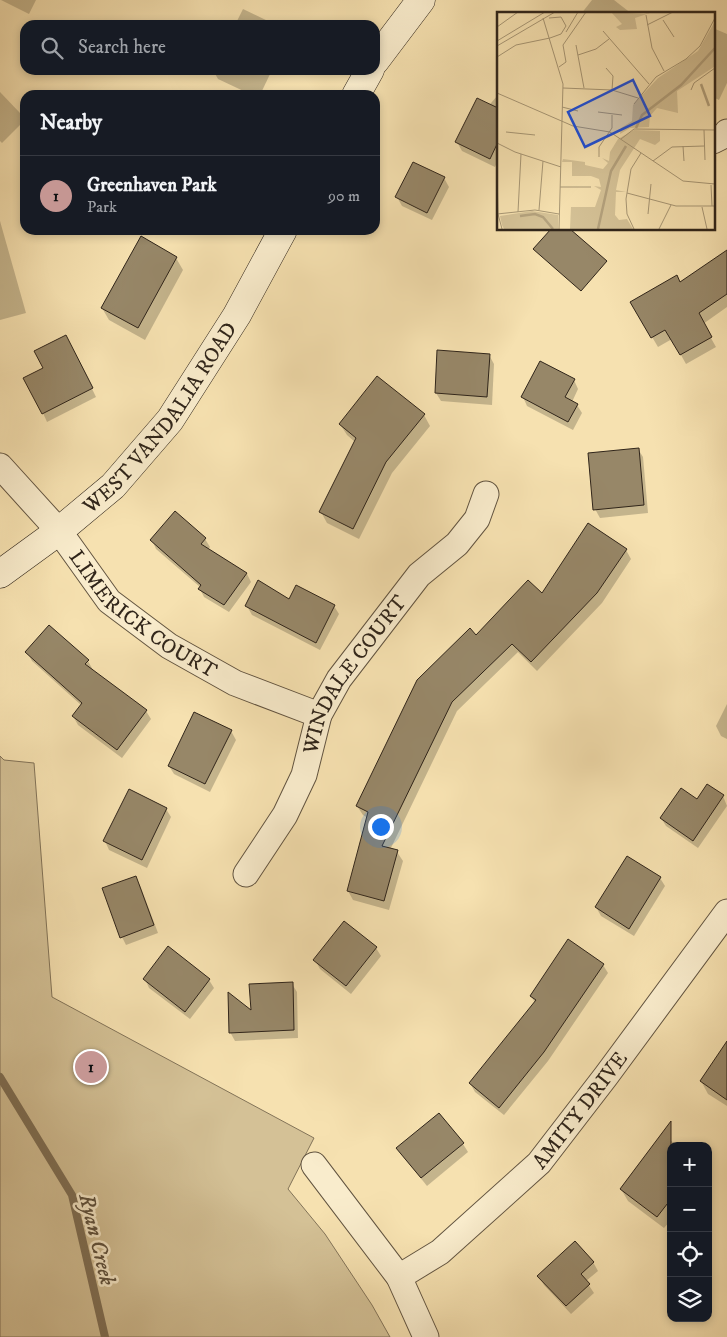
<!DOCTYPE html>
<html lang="en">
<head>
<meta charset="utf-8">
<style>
	body { margin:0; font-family:"IM FELL DW Pica",serif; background:#20242c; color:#f1f3f6 }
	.controls { position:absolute; right:15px; bottom:15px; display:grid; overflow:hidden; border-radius:10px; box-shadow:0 2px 8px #0003 }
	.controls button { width:45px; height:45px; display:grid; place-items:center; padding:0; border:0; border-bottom:1px solid #363941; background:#171b24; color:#f1f3f6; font:25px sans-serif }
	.you { position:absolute; left:380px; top:826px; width:18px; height:18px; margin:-12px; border:4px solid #fff; border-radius:50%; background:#1a73e8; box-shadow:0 0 0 8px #1a73e833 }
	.badge { display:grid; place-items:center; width:32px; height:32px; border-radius:50%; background:#c59692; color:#111; font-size:16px; font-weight:700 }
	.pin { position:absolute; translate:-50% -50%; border:2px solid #fff; box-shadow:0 1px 5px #0006 }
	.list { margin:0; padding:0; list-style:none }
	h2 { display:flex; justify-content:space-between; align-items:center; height:65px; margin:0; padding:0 20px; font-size:21px }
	h2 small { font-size:16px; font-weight:400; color:#9ea1a6 }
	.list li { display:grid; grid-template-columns:32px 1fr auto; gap:15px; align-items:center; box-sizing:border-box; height:80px; padding:0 20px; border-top:1px solid #363941 }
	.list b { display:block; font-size:19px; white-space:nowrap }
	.list p { margin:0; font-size:16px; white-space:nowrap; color:#9ea1a6 }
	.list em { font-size:16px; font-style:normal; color:#9ea1a6 }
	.icon { flex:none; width:28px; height:28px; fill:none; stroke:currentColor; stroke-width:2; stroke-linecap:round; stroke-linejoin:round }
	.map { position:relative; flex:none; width:727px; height:1337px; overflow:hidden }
	.search { position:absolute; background:#171b24; box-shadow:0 2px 8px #0003; left:20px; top:20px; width:360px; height:55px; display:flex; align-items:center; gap:12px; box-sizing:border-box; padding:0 18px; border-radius:15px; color:#9ea1a6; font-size:19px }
	.panel { position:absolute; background:#171b24; box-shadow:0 2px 8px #0003; left:20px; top:90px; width:360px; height:145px; border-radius:15px }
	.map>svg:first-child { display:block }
</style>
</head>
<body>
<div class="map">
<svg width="727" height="1337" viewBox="0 0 727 1337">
	<rect width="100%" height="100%" fill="#f6e1b0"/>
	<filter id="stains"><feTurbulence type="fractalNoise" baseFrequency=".004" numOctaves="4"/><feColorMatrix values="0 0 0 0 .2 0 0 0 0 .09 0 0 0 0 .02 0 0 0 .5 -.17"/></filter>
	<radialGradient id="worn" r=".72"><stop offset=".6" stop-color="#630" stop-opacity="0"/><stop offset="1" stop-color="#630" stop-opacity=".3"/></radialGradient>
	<!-- green -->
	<polygon fill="#d4c196" stroke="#827358" points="0,756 4,760 34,763 52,997 314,1138 288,1189 325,1234 372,1305 390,1337 0,1337"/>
	<!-- shadow -->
	<g fill="#0003">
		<polygon points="1,0 36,0 29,14"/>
		<polygon points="592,0 614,0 632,14 581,14"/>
		<polygon points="243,9 270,22 271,25 235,25"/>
		<polygon points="713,28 727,34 727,83 719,100 713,97"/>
		<polygon points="213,70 272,70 260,95 252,95 218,79"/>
		<polygon points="0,92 20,113 24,121 2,143 0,141"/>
		<polygon points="498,95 498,160 495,167 462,151 457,142"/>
		<polygon points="444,178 449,187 432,220 402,206 397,197"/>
		<polygon points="0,221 26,313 0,320"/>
		<polygon points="727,252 727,307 703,324 716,347 686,364 672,339 658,347 632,303 680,283"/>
		<polygon points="176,258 183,270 145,340 109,320 102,308"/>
		<polygon points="70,344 96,397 47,422 43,413"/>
		<polygon points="489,355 494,364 492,405 441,401 436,393"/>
		<polygon points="574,380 578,389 572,402 577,405 582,413 573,430 527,406 523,397"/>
		<polygon points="424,415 430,426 392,473 359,539 327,523 321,512 355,442 347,435 340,424"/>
		<polygon points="638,449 643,457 648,513 600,518 595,509"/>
		<polygon points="205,539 210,547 208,550 247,574 251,582 229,612 204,597 200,589 200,587 156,549 152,540"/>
		<polygon points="626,550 631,559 602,603 537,671 518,652 457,711 390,850 397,852 403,861 389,910 353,900 348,891 368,818 363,815 357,806 476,637 542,595"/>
		<polygon points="297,587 334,606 339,614 320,650 252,615 247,606 290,600"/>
		<polygon points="49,627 88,661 93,670 92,671 146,711 151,719 122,758 78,725 73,716 81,705 32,661 27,652"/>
		<polygon points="727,704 727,739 721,736 716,726"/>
		<polygon points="231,731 236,740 210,792 174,774 169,766"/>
		<polygon points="723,796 727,806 698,848 666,826 661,818"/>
		<polygon points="166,809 171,817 147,868 109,850 105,841"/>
		<polygon points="135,877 140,885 158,933 126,945 122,937"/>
		<polygon points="660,878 665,886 634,936 601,916 596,907"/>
		<polygon points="169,948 209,980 214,988 190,1019 149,988 145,979"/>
		<polygon points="376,948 381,956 351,994 320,969 315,960"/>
		<polygon points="603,965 608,973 548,1061 504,1115 475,1092 470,1083 535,1003 531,996"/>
		<polygon points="292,984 297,992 298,1038 235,1041 230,1032"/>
		<polygon points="727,1043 727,1106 708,1094 701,1081"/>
		<polygon points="662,1134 678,1146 671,1146 671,1220 664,1228 628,1201 621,1189"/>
		<polygon points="463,1144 468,1152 427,1186 403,1156"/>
		<polygon points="593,1262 598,1271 586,1281 594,1293 571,1314 544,1285 539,1276"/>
	</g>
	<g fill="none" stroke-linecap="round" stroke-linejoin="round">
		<!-- stream -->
		<polyline stroke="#7f6f55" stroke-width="8" points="0,1077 72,1195 105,1337"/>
	</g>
	<!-- building -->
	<g fill="#978768" stroke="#30251a">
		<polygon points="477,98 498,108 498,142 490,159 455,142"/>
		<polygon points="413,162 445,177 427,213 395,197"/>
		<polygon points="551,229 570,229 607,261 581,291 533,249"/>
		<polygon points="141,236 177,257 138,328 101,308"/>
		<polygon points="727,250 727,294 699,313 712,337 680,355 665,330 651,338 630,302 677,275 680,282"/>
		<polygon points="66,335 93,388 42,414 23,378 43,368 34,351"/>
		<polygon points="437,350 490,354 487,397 435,393"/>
		<polygon points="540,361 575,379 565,397 578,404 568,422 521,397"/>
		<polygon points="377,376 425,414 386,462 353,529 319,512 356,438 339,424"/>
		<polygon points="639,448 644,505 593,510 588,453"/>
		<polygon points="175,511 206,538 201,544 247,573 224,605 198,589 201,585 150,540"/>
		<polygon points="588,523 627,549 597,593 531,662 512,644 452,702 382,846 398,850 384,901 347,891 368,812 356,806 417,680 470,628 476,635 528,580 542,593"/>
		<polygon points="258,580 289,599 296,585 335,605 316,643 245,606"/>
		<polygon points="49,625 89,660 85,664 147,710 117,750 72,716 82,703 25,652"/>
		<polygon points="194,712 232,730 205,784 168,766"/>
		<polygon points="707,784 724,795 693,841 660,818 681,788 697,799"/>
		<polygon points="129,789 167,808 142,860 103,841"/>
		<polygon points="627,856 661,877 629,929 595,907"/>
		<polygon points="136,876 154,925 120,938 102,888"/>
		<polygon points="344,921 377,947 346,986 313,960"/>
		<polygon points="568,939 604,964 544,1052 499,1108 469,1083 536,1000 530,996"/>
		<polygon points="168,946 210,979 185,1012 143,979"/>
		<polygon points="293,982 294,1030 229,1033 228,992 251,1010 249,984"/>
		<polygon points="727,1041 727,1100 700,1081"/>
		<polygon points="439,1113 464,1143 421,1178 396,1148"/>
		<polygon points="671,1121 671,1199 657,1217 620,1189"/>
		<polygon points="575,1241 594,1262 581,1274 590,1284 566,1306 537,1276"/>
	</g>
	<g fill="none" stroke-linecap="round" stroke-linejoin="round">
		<!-- minor casing -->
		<g stroke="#625440" stroke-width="27">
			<g id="minor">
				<polyline points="713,141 725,135 727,132"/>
				<path id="s1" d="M0 466 59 531 109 601 169 646 235 683 319 715"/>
				<path id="s2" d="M246 874 285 815 304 775 319 715 339 679 419 575 457 544 477 519 486 494"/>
				<polyline points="314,1165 399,1277 426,1337"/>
				<path id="s3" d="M399 1277 440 1252 539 1163 606 1076 727 912"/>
			</g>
		</g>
		<!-- secondary casing -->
		<g stroke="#30251a" stroke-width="29">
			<g id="secondary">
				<polyline points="375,61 421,0"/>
				<polyline points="356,95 370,70"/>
				<path id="s4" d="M0 574 59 531 113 486 170 420 237 315 283 230"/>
			</g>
		</g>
		<!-- minor -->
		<use href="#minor" stroke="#f9eccc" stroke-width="25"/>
		<!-- secondary -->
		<use href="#secondary" stroke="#f9eccc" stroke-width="28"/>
	</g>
	<g text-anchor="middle" stroke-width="5" stroke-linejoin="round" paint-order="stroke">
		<!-- street labels -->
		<g font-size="21" fill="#30251a" stroke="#f9eccc">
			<text dy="7" stroke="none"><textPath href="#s4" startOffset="226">WEST VANDALIA ROAD</textPath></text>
			<text dy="7" stroke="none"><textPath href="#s1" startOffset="208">LIMERICK COURT</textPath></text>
			<text dy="7" stroke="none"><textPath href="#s2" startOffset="229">WINDALE COURT</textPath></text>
			<text dy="7" stroke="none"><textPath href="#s3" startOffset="248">AMITY DRIVE</textPath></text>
		</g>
		<!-- water labels -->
		<g font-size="22" font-style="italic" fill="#5e503d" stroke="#f9eccc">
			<text transform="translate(98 1239) rotate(76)" y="8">Ryan Creek</text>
		</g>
	</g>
	<!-- overview -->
	<g transform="translate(497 12)">
		<rect width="218" height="218" fill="#f6e1b0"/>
		<path d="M114 0 147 2 156 0 138 6 140 17 123 18 119 15 125 12ZM217 11V55L180 79 181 101 160 96 153 104 152 115 133 116 123 122 124 116 135 109 136 93 161 66 201 39ZM137 118 163 119V129L158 133 143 127 123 158 119 178 129 180H119L118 203 122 208 130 207 136 217H63H73L74 195H98L104 178 97 174 104 175 102 167 94 164H75V150H65L66 147 88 150V153L106 157 111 151 105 146 112 149 113 140 121 127ZM35 199 61 203V217H7L5 213 3 204Z" fill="#d4c196"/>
		<path fill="none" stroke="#b3a17d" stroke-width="2.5" d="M204 72 212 94M139 116 145 103 184 73 218 36M23 204 38 202 46 205 56 217M101 217 114 159 129 134"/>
		<path fill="none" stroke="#a79674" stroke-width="1" d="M149 3 155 36 167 59M46 6 66 72 62 217M52 6 64 5 69 14 64 22 53 26M166 8 177 25M150 13 176 0M0 15 21 0M106 19 152 72M69 20 81 0M0 29 48 0M79 33 87 76M0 34 58 0M81 43 99 37 112 27M0 45 19 33 53 26M62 55 69 50 66 33 89 0M109 56 116 64 115 78M66 76 115 78 141 86M194 78 197 71 218 56M0 81 76 114 113 120 186 169 218 172M137 92 159 65 189 47 203 34 218 6M65 95 81 99M101 100 125 103M207 118 208 148M9 120 38 123M124 127 137 117 218 118M0 131 18 140 64 155M186 134 187 149M102 145V135L115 116V103M156 149 175 135 207 134M0 157 1 202 5 217M214 173 215 194M63 175H94M130 181 179 194H218M205 195 210 217M42 198 46 149M21 200 24 142M0 202 38 198 62 202M151 202 154 172M137 217 130 202 129 187 134 157 144 141M162 217 174 193"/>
		<path fill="#1d4ed8" fill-opacity="0.15" stroke="#1d4ed8" stroke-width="2.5" d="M136 68 153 104 88 135 71 100Z"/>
		<rect width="218" height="218" fill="none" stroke="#30251a" stroke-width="2.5"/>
	</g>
	<rect width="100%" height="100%" filter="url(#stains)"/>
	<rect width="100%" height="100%" fill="url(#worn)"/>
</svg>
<div class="controls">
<button>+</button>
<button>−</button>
<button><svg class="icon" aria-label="locate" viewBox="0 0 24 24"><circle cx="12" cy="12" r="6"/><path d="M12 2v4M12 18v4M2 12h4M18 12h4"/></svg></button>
<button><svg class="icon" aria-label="layers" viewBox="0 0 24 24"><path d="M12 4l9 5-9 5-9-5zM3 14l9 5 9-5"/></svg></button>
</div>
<div class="you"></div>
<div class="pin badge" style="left:91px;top:1067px">1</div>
<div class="search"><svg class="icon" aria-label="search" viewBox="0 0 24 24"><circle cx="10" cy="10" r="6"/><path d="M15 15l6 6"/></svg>Search here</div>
<section class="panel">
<h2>Nearby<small></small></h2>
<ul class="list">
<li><span class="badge">1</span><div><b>Greenhaven Park</b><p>Park</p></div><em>90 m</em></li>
</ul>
</section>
</div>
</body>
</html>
